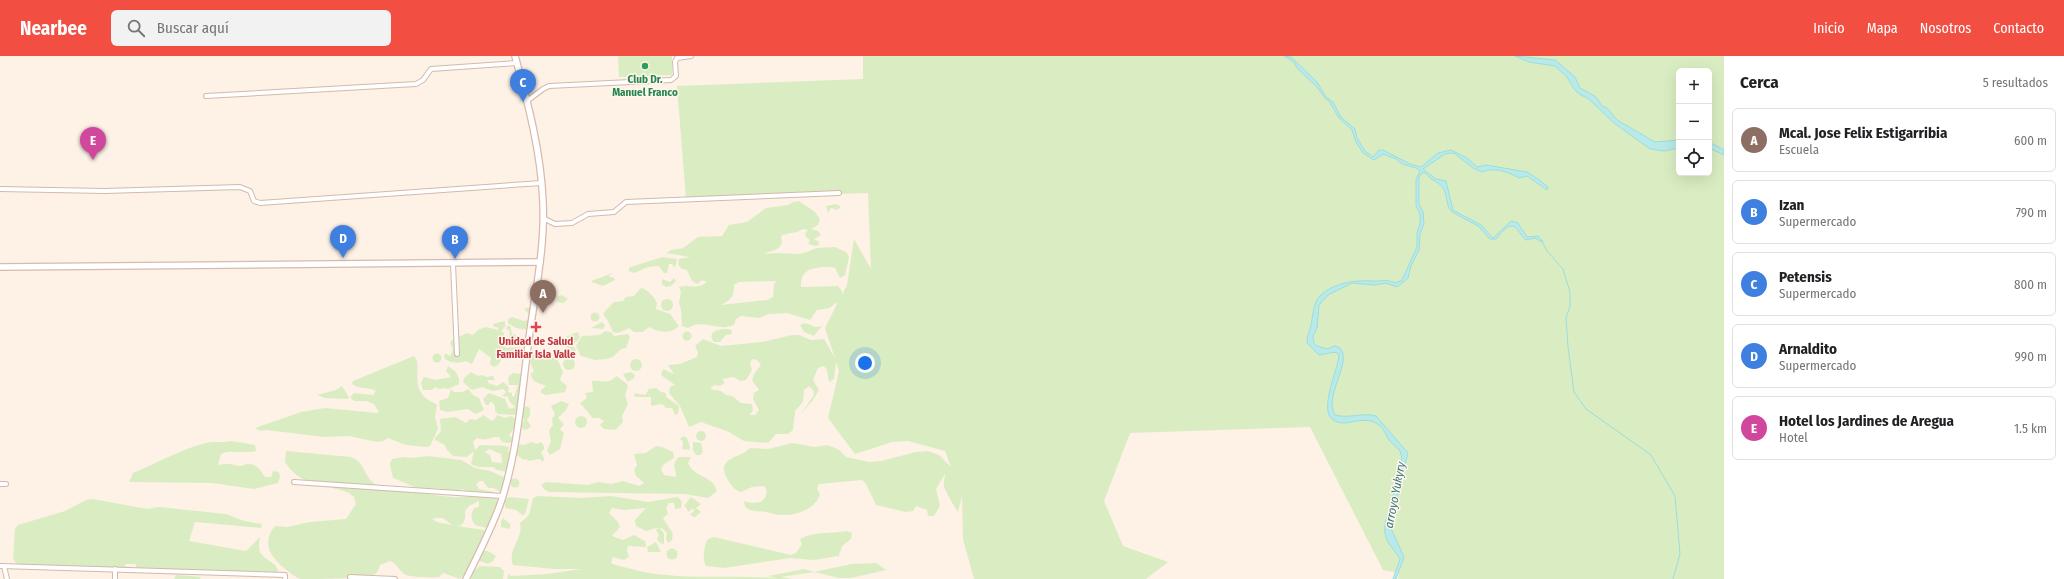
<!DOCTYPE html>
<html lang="es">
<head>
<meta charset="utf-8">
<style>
	body { margin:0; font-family:"Fira Sans Condensed",sans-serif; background:#f2f2f2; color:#202124 }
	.controls { position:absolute; right:12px; top:12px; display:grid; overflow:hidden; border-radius:6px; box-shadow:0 4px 16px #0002 }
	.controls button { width:36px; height:36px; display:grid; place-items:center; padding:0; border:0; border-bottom:1px solid #e0e0e0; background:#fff; color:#202124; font:20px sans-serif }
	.you { position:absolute; left:865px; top:307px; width:14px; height:14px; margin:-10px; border:3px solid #fff; border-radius:50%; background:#1a73e8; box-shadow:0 0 0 6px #1a73e833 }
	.badge { display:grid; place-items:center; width:26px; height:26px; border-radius:50%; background:#f24e41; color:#fff; font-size:13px; font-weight:700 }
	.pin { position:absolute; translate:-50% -33px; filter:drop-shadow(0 1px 2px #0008) }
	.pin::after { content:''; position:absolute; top:21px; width:14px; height:12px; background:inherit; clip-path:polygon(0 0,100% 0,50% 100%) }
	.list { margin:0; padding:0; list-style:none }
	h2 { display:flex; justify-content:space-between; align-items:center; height:52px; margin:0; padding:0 16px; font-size:17px }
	h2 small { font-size:13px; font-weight:400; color:#757577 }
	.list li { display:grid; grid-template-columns:26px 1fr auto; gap:12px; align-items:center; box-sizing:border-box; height:64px; margin:0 8px 8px; padding:0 8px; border:1px solid #e0e0e0; border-radius:6px }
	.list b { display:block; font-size:15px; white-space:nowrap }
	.list p { margin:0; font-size:13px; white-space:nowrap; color:#757577 }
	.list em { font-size:13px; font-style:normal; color:#757577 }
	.icon { flex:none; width:22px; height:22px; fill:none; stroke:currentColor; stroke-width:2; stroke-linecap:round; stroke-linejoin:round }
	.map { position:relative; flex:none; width:1724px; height:523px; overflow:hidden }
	header { display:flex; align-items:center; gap:24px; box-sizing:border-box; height:56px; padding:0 20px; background:#f24e41; color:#fff }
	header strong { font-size:19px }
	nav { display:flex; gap:22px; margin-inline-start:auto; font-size:14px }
	.search { width:280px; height:36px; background:#f2f2f2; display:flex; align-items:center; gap:10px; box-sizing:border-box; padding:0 14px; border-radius:6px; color:#757577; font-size:15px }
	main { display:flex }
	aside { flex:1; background:#fff }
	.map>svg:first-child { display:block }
</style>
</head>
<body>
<header>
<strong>Nearbee</strong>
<div class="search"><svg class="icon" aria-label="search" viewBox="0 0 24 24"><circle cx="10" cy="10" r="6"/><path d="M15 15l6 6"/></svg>Buscar aquí</div>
<nav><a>Inicio</a><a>Mapa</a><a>Nosotros</a><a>Contacto</a></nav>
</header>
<main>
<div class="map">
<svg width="1724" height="523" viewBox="0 0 1724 523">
	<rect width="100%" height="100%" fill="#fef1e6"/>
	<!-- green -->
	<g fill="#daedc2" fill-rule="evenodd">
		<polygon points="618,0 672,0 672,19 619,21"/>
		<path d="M863 0H1724V523H1398L1399 517 1383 514 1310 371 1130 377 1104 445 1123 490 1168 506 1146 523H974L963 483 962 440 958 456C955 452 944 433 944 430 943 426 945 422 945 418L936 433 940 450 934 460H928L927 454 916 450 913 455 906 456 876 449 866 428 862 424 819 428 817 433 820 438C816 453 796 460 781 459 776 459 771 457 766 456 758 455 752 456 745 451L744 445C755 448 765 449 767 435L764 430 752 431 741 436C734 434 732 430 728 424 714 401 740 403 750 392L768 393 792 387 815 391 827 389 838 393 846 401 869 406 881 405 916 396 928 395 939 399 951 411 945 395 908 385 892 386 855 398 828 362 839 315 836 306 834 323 829 326 827 314 824 310 818 312 813 324 819 334 813 344 801 358 814 339 813 334 809 330 804 334 803 346 795 355 793 374 788 378H776L768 387 744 385 729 376 701 366 689 371 680 350 669 337 670 331 675 329 661 319 663 313 674 318 668 309 680 308 697 301 698 296 695 290 703 283 721 290 762 286 792 279H799L811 284 824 283 835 302 825 272 838 246 829 252 817 254 810 264 787 257 769 258 759 262 741 260 736 263 734 269C730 270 725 272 721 271 708 270 700 265 688 272L682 270 681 253 679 247 681 236 679 231C689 228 698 234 707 226L702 224 697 228 692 225 687 214 682 213 678 209 679 203 690 201 666 197 671 194 683 192 698 181 722 180 729 169 747 166 766 152 788 149 793 146 799 145 814 155 820 163 818 169 811 173 818 175 821 179 814 183 819 186V189L815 190 808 188 810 184 806 181 805 178 808 174 803 173C796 178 788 176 781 180 785 194 773 194 763 198L776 197 801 198 817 192 835 191 846 196 849 201 845 219 840 222 835 212C828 210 809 211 804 218 801 222 801 226 801 231L838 230 842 235V239L847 229 854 183 871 213 868 137 842 138V135L825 136 818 140 686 143 677 30 863 23ZM1679 15H1709V117H1679ZM776 225 774 229 773 241 767 244 721 249C732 243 734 241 734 229L739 226ZM752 303 757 304 761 309 754 318 752 324 759 334 754 337 753 343 759 354 755 359H750L753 354 752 348 741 347 732 340 726 339 721 335 710 333 714 329 720 330 725 327 722 323 734 321 740 325 746 324 752 314 750 308Z"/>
		<polygon points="836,148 840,150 840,152 836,154 831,152 828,157 826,150"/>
		<polygon points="662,201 677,203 675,212 672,208 669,208 667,217 664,217 659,210 648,211 634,217 629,215 629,212 631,211"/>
		<polygon points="613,217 608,221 613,221 615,224 603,230 592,226 591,225"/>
		<polygon points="674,222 676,225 671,230 666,231 662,228 662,223 670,226"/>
		<path d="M642 232C649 235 654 241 657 247L656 253 670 258 679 270C670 279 658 276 649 271L643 276H634L629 272 618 277 613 276 608 265 603 258C603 257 612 248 614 246L623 245 626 241 634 240 640 233Z"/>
		<polygon points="562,239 568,243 563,247 557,246 557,241"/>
		<circle cx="667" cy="249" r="6"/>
		<polygon points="533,250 528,274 516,272 508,267 508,263 512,261 524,265 528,264 529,258 524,253"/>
		<circle cx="595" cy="261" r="4.5"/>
		<path d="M505 265V271L501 275 504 277V281L499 282 501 285 507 287 503 290 506 292 520 291 522 296C516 300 505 300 500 296 501 303 502 308 494 311L490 308 491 302 479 293 472 308 466 305C460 308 449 307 444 302L445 297 450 300 453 293 450 287 452 284 467 277 473 279 478 274 485 271 499 274 497 271H494L493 268Z"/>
		<polygon points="602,266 605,269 603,273 591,272"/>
		<polygon points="805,267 816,271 822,270 814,280 804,276 800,269"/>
		<polygon points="507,270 510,270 512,278 516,279 516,283 525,283 526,291 523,288 519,289 513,282 509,283 510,275 506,273"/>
		<path d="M728 273 731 274 732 278 726 279 720 286H714C706 275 719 273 728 273Z"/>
		<polygon points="605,275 611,276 614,280 628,278 630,281 626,292 621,293 613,301 607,303 595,304 581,300 576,290 582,280 600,279"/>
		<circle cx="687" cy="280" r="4.5"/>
		<polygon points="578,276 580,282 573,289 576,294 571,298 565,289 567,280"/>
		<path d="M539 296H542L548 303 554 301 558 305 563 316 560 324 567 330 565 336 546 339 541 337V334L546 330C540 327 531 327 531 317L534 316 530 306 533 298Z"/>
		<circle cx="437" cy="302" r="4.5"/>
		<path d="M414 300 417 305C419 319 413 332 427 343 430 346 434 346 437 349L435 361 438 373 430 390 427 391 406 389 388 382 383 385 377 386 349 380 325 381 266 374 260 375 255 372 301 356 325 352 377 357 379 356 374 348 366 345H354L350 341 354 337 373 339 376 335C367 330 360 334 352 328L353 325Z"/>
		<circle cx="569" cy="308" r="6"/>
		<circle cx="636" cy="309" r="6"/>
		<polygon points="448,310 455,315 459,322 459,328 448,333 443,332 439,333 435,331 432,334 423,334 421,327 424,321 436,324 451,321 446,315"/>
		<polygon points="471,316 478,320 482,319 487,321 493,320 495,324 488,324 488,327 497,330 503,326 505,327 509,332 508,336 512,337 512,340 514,341 518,329 509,329 508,321 513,317 521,318 523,326 516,357 514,359 498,358 495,355 495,350 492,346 490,346 489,349 486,349 483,343 489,337 505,343 509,353 515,351 509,345 508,341 502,340 506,336 503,333 493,335 482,331 472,334 463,326 464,322"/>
		<polygon points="631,316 635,319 634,322 628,326 623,318"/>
		<path d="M616 320 626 327 628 330 625 339 628 348 622 360 623 366 615 374 604 373 600 369 604 365 599 362H593L580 347 587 342 585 337 593 336 592 325C602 324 609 329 616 320Z"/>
		<polygon points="342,330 349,341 348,343 325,342 317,339 336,334"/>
		<polygon points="656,332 661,336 666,337 666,341 679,350 678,358 675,359 672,352 666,352 662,348 651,350 651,341 634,341 635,337 645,339 649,333"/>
		<polygon points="451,333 454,336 463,336 468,333 473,339 479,342 484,354 476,358 468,353 447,356 440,354 439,345 448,342"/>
		<polygon points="561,345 569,348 566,354 558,362 564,368 560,373 564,377 560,393 550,399 547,394 551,386 549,374 553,369 552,363 555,358 551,350"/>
		<polygon points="526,350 530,352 530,359 527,364 531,370 528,373 524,374 521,370 524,364 521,355"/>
		<path d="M484 359 491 365 494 364 497 359 505 362 511 360 516 363V370L509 379 513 383 514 386 508 387 502 386 499 381C488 380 490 386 477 382L473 386 475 394 480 389C490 390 499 388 509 391L508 395 511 397 509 408 506 409 508 410 507 416 497 414 493 411H478L471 408 474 395 467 401 453 400 447 394 445 389 435 384V382L441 375 440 363 455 361 466 367 470 363 476 364ZM489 393 501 398 502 407 492 406 490 399 485 396Z"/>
		<circle cx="581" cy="366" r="6"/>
		<circle cx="701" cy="380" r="5"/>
		<polygon points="683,380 687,382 690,391 689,394 682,393 683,386 680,383"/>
		<path d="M231 385 255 389 256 395C244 398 229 393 221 398L218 409C230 407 229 408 240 410 243 410 245 408 249 408 257 408 261 415 265 421H271L273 415 279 416 280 421 278 427 254 433 212 427 129 426 133 417C155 408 184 392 206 387 212 385 223 387 231 385Z"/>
		<polygon points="531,386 537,388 541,386 544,390 544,393 541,397 544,402 543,406 539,403 529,405 526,403 524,404 517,399 517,389 520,388 524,389"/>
		<polygon points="693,386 701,387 703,396 700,399 696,399 693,394"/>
		<path d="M656 390 662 391 673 396 674 402 664 408 661 413 664 419 676 421C676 412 671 408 679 401H691L688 407C694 422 713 419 717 435L708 442 685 438 550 436 545 434 541 429 546 426 588 429 599 426 611 428 623 425 639 430 644 427 636 420 634 414 637 409 634 398 646 397Z"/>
		<path d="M286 395 351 401C367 407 362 421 377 429 383 433 396 433 404 434 428 437 454 445 478 439L462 433 456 435 436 432 420 433 393 422 390 408 392 403 404 401 413 402 428 400 461 404 475 412 490 415 504 421 503 435 500 436 494 432H488L483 425H480L476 428 479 433 494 436 496 438 480 439 497 442C497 452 494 466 487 472L475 469C471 463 470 459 474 452L479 451V445L469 450 465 455C466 461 465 470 457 470L484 474 486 479C475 492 470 514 460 523L443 517 439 521C432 522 408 521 404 518 399 514 397 508 390 505L380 509C379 513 378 517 373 519 364 523 311 523 300 523 297 522 291 518 288 515 272 503 260 488 275 470L287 471 310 466 346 463 356 448 354 441 349 437C324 427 302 432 285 406ZM437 462H443L452 469 437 466 432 463Z"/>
		<circle cx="515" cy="427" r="4.5"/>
		<path d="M538 440 581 442 611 440 648 446 678 441 682 446 681 452 675 453 674 447H669L666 452 668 458 663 462 673 478 672 484 668 487 666 482 667 477C660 468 655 473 646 475L636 470 635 464 646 452 624 454 612 452 609 457 618 466 620 471 612 480 623 484 634 479 645 485 646 491 628 490 627 495 629 501 624 504 613 501 611 507C618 511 627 511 635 514 672 523 710 520 749 521 758 521 767 522 776 522L768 520 804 513 814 516 852 508 876 507 886 514 851 522H839L814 516 781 521 793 523H507L509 517 511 520 547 518 582 513H554L513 509C507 493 524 482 520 467L529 459 533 442Z"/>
		<polygon points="509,441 529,443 525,458 522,459 516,454 505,452 505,444"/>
		<polygon points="691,441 701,448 696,452 701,456 695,461 690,459 695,454 692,453 688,456 686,451 684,450"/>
		<path d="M93 443 147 453 159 451 226 458 244 465 262 468 261 472 195 466 189 485 246 495 260 481C257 500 261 498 275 509 277 511 278 515 279 517L136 513V508H125L126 513 23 509 17 508 13 503 15 473 18 469 65 455 86 444Z"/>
		<polygon points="503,462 510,468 510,473 501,471 501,465"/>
		<polygon points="658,472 661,473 664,478 664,488 660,487 657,483 659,479 656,474"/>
		<path d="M846 475 852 477 851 483 842 490 838 502V500L814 504 790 502 724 512 706 510C702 503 704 489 708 483L714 481 791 499 796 497 802 488 800 483C814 475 830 478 846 475Z"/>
		<polygon points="656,486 661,496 648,496 647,491"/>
		<circle cx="672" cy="498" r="5.5"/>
		<polygon points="484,495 488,495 496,500 493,505 488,508 480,505 479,502"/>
		<polygon points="480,510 500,511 504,515 503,523 471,523 474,515"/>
		<polygon points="176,519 201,521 200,523 174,523"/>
	</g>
	<!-- water -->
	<g fill="#b8eaea" stroke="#9ddcdd">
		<path d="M1284 0 1291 1 1317 26 1326 41 1333 46 1341 61 1355 73 1357 82 1365 95 1373 101 1379 94H1383L1410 108 1421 111 1438 97 1451 94 1467 102 1477 111 1486 109 1527 116 1538 123 1548 131 1547 134 1527 120 1519 122C1507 115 1494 111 1482 116L1473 112 1454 97 1445 98 1423 113 1436 123 1446 125 1453 154 1481 169 1493 182 1511 165 1518 167 1527 181 1538 180 1543 185 1542 186 1535 182 1526 184C1522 181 1521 178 1518 174 1510 163 1501 178 1496 183H1490L1478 170 1452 156C1442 144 1452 134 1433 124 1429 122 1428 118 1423 116L1419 121V148L1423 156 1424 168 1420 178 1419 194 1411 210 1408 222 1397 231 1386 227 1375 229 1352 227 1328 239 1319 249 1317 272 1313 280 1314 287 1317 290 1327 293 1335 290 1340 292C1353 306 1323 340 1335 359 1348 363 1363 356 1376 360L1408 397 1390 470 1404 501 1396 523H1393L1400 503C1395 494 1386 487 1385 477 1383 465 1391 453 1393 442 1394 437 1393 432 1394 427 1397 417 1404 407 1401 398 1400 392 1393 389 1389 384 1386 379 1384 373 1379 369 1363 357 1347 373 1333 364 1318 354 1339 312 1339 298 1334 294 1325 299 1319 299L1307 287C1307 280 1310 275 1311 269 1313 260 1313 247 1320 240 1333 227 1354 224 1372 225 1382 226 1384 222 1395 227L1402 224 1417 191V177L1420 168V158L1416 150V124L1420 115 1416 112 1402 108 1396 103 1383 98 1374 104 1363 97 1356 86 1352 74 1339 62 1329 45 1325 42 1317 31 1297 12 1294 6Z"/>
		<polygon points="1515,0 1555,4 1575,21 1580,32 1596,41 1602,50 1607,52 1617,64 1655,86 1679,84 1679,92 1665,95 1650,93 1614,67 1589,43 1579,38 1574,33 1567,21 1555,10 1529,6"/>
		<polygon points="1709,86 1724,94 1724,99 1709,92"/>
	</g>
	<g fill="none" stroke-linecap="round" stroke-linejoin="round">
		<!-- stream -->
		<polyline stroke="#9ddcdd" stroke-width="1" points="1542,185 1547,195 1563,213 1570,236 1570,250 1566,262 1568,291 1574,336 1586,353 1651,399 1675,440 1680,498 1673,523"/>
		<!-- street casing -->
		<g stroke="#d4b9ad" stroke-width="6">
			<g id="street">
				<polyline points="206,40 416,28 423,24 431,13 517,7"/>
				<polyline points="527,45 543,33 549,30 671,24 676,20 675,6 677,2 691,0"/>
				<polyline points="0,133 104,135 240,131 250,135 254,145 260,147 541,127"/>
				<polyline points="543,162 555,168 572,167 588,158 614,156 626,146 839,137"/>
				<polyline points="453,208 457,298"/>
				<polyline points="294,426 502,440"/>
				<polyline points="0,428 6,428"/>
				<polyline points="0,510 285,519 285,523"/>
				<polyline points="4,510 7,523"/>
				<polyline points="350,521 395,523"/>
				<polyline points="115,523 115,513"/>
			</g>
		</g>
		<!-- secondary casing -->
		<g stroke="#d9baac" stroke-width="8">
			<g id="secondary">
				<polyline points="0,211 540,206"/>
				<path d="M466 523C479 497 493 470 502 443 519 389 522 331 530 275 536 232 545 189 543 146 541 96 528 47 515 0"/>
			</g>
		</g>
		<!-- street -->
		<use href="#street" stroke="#fff" stroke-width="4"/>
		<!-- secondary -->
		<use href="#secondary" stroke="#fff" stroke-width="5.5"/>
	</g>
	<!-- markers -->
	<circle fill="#2e9e5b" stroke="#fff6ee" stroke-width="1.5" cx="645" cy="10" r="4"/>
	<path fill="#e0444e" stroke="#fff6ee" stroke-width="1.5" d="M534 265h4v4h4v4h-4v4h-4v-4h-4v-4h4z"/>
	<g text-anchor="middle" stroke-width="3" stroke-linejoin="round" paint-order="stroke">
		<!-- leisure labels -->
		<g font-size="11" font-weight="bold" fill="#27864d" stroke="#fff6ee">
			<text x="645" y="27">Club Dr.<tspan x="645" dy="13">Manuel Franco</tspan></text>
		</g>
		<!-- health labels -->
		<g font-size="11" font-weight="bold" fill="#be3a42" stroke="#fff6ee">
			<text x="536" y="289">Unidad de Salud<tspan x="536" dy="13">Familiar Isla Valle</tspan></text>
		</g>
		<!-- water labels -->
		<g font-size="12" font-style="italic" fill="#377879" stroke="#fff6ee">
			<text transform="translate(1395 439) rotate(-79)" y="4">arroyo Yukyry</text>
		</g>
	</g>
</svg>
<div class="controls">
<button>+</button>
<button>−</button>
<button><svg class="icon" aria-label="locate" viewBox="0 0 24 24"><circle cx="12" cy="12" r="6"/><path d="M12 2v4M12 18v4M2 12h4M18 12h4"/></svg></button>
</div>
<div class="you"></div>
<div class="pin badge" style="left:543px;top:257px;background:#8d6e63">A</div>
<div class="pin badge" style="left:455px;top:203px;background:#3f7fe0">B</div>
<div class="pin badge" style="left:523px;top:46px;background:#3f7fe0">C</div>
<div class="pin badge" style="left:343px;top:202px;background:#3f7fe0">D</div>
<div class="pin badge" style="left:93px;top:104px;background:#d1479c">E</div>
</div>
<aside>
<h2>Cerca<small>5 resultados</small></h2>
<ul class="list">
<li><span class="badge" style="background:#8d6e63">A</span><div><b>Mcal. Jose Felix Estigarribia</b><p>Escuela</p></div><em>600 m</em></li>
<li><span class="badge" style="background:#3f7fe0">B</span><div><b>Izan</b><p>Supermercado</p></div><em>790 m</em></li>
<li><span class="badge" style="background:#3f7fe0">C</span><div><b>Petensis</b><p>Supermercado</p></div><em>800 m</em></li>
<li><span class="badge" style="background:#3f7fe0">D</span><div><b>Arnaldito</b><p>Supermercado</p></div><em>990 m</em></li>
<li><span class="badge" style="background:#d1479c">E</span><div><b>Hotel los Jardines de Aregua</b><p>Hotel</p></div><em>1.5 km</em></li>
</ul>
</aside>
</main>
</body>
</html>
